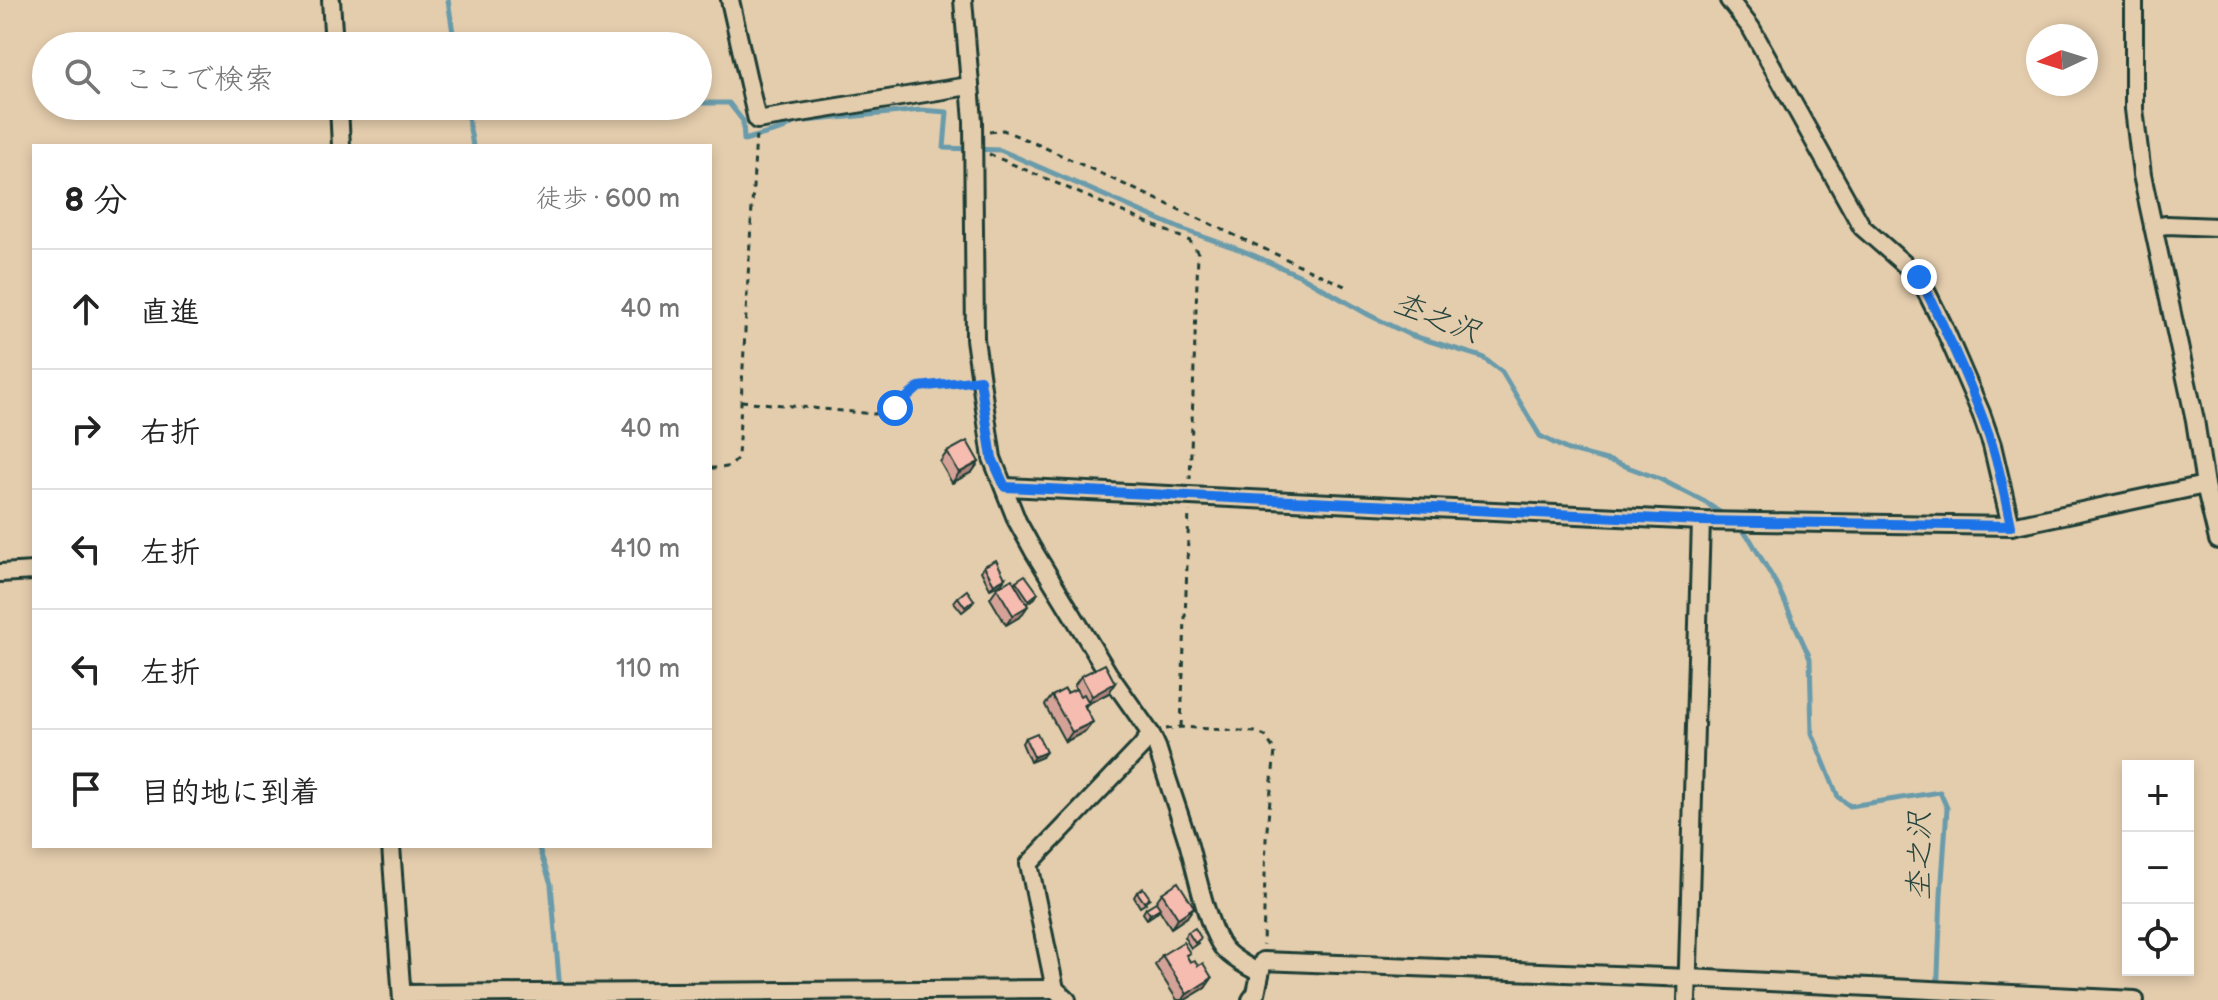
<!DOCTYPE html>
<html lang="ja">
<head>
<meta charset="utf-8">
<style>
	body { margin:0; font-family:"Balsamiq Sans","Klee One",sans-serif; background:#f2f2f2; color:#222 }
	.controls { position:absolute; right:24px; bottom:24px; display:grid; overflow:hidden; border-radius:0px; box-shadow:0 4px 12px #0003 }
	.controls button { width:72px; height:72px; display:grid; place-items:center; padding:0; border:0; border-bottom:2px solid #e0e0e0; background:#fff; color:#222; font:40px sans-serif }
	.compass { position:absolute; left:2026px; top:24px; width:72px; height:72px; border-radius:50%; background:#fff; box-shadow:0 4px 12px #0003; rotate:266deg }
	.stop { position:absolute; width:24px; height:24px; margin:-18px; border:6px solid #1a73e8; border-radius:50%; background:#fff }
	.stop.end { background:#1a73e8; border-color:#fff; box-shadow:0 2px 8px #0008 }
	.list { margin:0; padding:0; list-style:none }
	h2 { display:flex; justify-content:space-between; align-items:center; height:104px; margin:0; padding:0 32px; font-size:34px }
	h2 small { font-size:26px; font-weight:400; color:#767676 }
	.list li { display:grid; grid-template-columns:52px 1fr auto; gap:24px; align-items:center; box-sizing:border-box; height:120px; padding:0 32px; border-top:2px solid #e0e0e0 }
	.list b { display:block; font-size:30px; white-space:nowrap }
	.list em { font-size:26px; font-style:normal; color:#767676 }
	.icon { flex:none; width:44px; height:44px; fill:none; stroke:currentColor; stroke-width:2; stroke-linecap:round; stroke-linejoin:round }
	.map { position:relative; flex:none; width:2218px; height:1000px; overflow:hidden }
	.search { position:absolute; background:#fff; box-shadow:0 4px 12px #0003; left:32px; top:32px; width:680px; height:88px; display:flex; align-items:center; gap:20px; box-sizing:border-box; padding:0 28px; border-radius:44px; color:#767676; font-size:30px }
	.panel { position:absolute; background:#fff; box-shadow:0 4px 12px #0003; left:32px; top:144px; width:680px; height:704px; border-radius:0px }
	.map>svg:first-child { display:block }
</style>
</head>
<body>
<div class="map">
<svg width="2218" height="1000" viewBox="0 0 2218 1000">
	<rect width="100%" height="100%" fill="#e4cdad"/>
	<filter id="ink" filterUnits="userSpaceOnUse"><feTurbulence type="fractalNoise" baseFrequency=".0125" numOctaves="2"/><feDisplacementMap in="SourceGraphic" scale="16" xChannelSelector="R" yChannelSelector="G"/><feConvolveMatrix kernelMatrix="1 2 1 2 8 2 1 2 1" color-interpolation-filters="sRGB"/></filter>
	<g filter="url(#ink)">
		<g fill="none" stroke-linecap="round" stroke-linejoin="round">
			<!-- stream -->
			<g stroke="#699bab" stroke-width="5">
				<polyline points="448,0 455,46"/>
				<polyline points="698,103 729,103 743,121 744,140 783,129 795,122 921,110 947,112 944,148 1000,150 1181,229 1241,250 1301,276 1369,315 1410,335 1482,357 1502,372 1540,436 1568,450 1614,462 1660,479 1705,502 1727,517"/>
				<polyline points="466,106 473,146"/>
				<polyline points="1737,526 1750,539 1778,587 1810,658 1812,733 1838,797 1850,806 1940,792 1947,808 1941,895 1937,1000"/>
				<polyline points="538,846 551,884 560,991"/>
			</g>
			<!-- minor casing -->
			<g stroke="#1f3d34" stroke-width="22">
				<g id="minor">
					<polyline points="331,0 334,46"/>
					<polyline points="730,0 757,120 969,86"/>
					<path d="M963 0 973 121 975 339 992 458 1017 521 1033 550 1108 673 1151 734 1157 747C1167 779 1178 810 1188 842 1196 869 1207 929 1224 949 1233 959 1248 967 1260 973"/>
					<polyline points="1729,0 1751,28 1862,227 1919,277 1942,323 1981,413 1992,445 2011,526"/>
					<polyline points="2134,0 2134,109 2142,175 2195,420 2205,485 2218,540"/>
					<polyline points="339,106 341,146"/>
					<polyline points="2153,227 2167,225 2218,227"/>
					<polyline points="1005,487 1701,521 2011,526 2205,485"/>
					<polyline points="0,573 34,571"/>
					<polyline points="391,846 402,1000"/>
					<polyline points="402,994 1055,989"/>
					<polyline points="1067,1000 1055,989 1029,864 1141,747 1151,734"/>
					<polyline points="1251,1000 1256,993 1263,961 1688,978 2135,1000"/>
					<polyline points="1687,1000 1701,521"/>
				</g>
			</g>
			<!-- path -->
			<g stroke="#1f3d34" stroke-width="3" stroke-dasharray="6 6" stroke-linecap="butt">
				<polyline points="989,132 1003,130 1039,145 1347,287"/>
				<polyline points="989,154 1190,241 1198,253 1190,479"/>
				<path d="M741 401 873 414C904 410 897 399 919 387L966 381"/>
				<path d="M710 468C722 468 732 469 738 457L756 134"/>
				<polyline points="1181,727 1189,511"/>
				<polyline points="1166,729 1181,727 1255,732 1265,736 1275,751 1266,839 1263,945"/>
			</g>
			<!-- minor -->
			<use href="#minor" stroke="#e4cdad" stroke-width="16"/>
		</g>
		<!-- wall -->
		<g fill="#d4a297" stroke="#1f3d34" stroke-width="2">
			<polygon points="947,452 979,462 972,472 952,483 940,462"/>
			<polygon points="984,566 1002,583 990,589 981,571"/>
			<polygon points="1016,581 1038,593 1035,598 1027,604 1021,616 1006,625 990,598 997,588 1015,583"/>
			<polygon points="958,597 974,600 971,605 962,612 954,602"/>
			<polygon points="1081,676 1109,693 1087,704 1085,707 1086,731 1065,742 1045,705 1052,696 1077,691 1074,686"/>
			<polygon points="1025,738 1042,757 1030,762 1022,743"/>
			<polygon points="1137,892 1146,903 1140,907 1134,897"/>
			<polygon points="1162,893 1187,917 1171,928 1159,909 1156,913 1147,919 1143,913 1146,908 1155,903"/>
			<polygon points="1188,932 1198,943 1191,948 1184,937"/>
			<polygon points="1162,955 1187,957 1190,962 1198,966 1212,978 1205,988 1185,1000 1177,1000 1155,965"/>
		</g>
		<!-- shaded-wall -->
		<g fill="#ad847b" stroke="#1f3d34" stroke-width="2">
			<polygon points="979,462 972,472 952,483 959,473"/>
			<polygon points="1005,578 1002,583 990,589 994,584"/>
			<polygon points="1028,606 1021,616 1006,625 1013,615"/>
			<polygon points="1115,683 1109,693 1087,704 1082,713 1084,705 1092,696"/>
			<polygon points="1093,722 1086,731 1065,742 1072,732"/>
			<polygon points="1046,752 1042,757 1030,762 1034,757"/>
			<polygon points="1194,907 1187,917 1171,928 1178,918"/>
			<polygon points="1160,908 1156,913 1147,919 1150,914"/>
			<polygon points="1212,978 1205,988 1185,1000 1182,1000 1187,994"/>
		</g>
		<!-- building -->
		<g fill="#f7bcb0" stroke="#1f3d34" stroke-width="2">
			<polygon points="967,441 979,462 959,473 947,452"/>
			<polygon points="996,560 1005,578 994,584 984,566"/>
			<polygon points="1025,575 1038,593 1029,600 1016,581"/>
			<polygon points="1012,579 1028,606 1013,615 997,588"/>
			<polygon points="967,590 974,600 965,607 958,597"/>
			<polygon points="1105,664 1115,683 1092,696 1081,676"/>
			<polygon points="1065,689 1067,693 1076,689 1080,696 1084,694 1089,703 1084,705 1093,722 1072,732 1052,696"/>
			<polygon points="1037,733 1046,752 1034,757 1025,738"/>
			<polygon points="1178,882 1194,907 1178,918 1162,893"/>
			<polygon points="1143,888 1150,898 1144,902 1137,892"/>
			<polygon points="1156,902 1160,908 1150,914 1146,908"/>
			<polygon points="1195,928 1201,938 1195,943 1188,932"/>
			<polygon points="1183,942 1190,953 1186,955 1190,962 1194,960 1198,966 1203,963 1212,978 1187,994 1162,955"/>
		</g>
	</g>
	<g fill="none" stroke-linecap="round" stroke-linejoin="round" filter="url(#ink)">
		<!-- route -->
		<path stroke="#1a73e8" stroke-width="10" d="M895 408 919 387 980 380 992 458 1005 487 1701 521 2011 526C2005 498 2000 469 1991 442 1972 385 1946 330 1919 277"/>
	</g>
	<g text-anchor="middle" stroke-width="8" stroke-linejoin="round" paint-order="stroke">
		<!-- water labels -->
		<g font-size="30" font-style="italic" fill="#25453e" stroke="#e4cdad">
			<text transform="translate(1437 317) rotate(21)" y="10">杢之沢</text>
			<text transform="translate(1919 856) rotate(-90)" y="10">杢之沢</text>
		</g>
	</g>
</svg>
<div class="controls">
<button>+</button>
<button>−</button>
<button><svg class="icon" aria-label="locate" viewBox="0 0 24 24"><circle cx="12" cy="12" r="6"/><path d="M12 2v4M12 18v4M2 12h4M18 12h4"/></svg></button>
</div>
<svg class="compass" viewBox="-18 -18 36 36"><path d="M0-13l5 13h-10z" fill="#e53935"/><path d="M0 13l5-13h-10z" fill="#767676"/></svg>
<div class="stop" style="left:895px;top:408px"></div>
<div class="stop end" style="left:1919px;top:277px"></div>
<div class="search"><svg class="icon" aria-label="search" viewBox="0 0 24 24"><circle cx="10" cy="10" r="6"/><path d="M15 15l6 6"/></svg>ここで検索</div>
<section class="panel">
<h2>8 分<small>徒歩 · 600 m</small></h2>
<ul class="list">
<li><svg class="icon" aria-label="ahead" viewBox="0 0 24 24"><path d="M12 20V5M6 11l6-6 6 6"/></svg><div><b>直進</b></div><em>40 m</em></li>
<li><svg class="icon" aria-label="right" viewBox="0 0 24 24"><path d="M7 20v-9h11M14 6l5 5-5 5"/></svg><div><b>右折</b></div><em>40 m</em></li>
<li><svg class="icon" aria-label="left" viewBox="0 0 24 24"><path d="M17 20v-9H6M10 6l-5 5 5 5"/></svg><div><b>左折</b></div><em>410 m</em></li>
<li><svg class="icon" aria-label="left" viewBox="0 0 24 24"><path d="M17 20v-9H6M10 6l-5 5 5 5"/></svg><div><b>左折</b></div><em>110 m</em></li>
<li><svg class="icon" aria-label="arrive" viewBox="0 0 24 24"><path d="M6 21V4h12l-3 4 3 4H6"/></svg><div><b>目的地に到着</b></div></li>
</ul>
</section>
</div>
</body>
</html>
